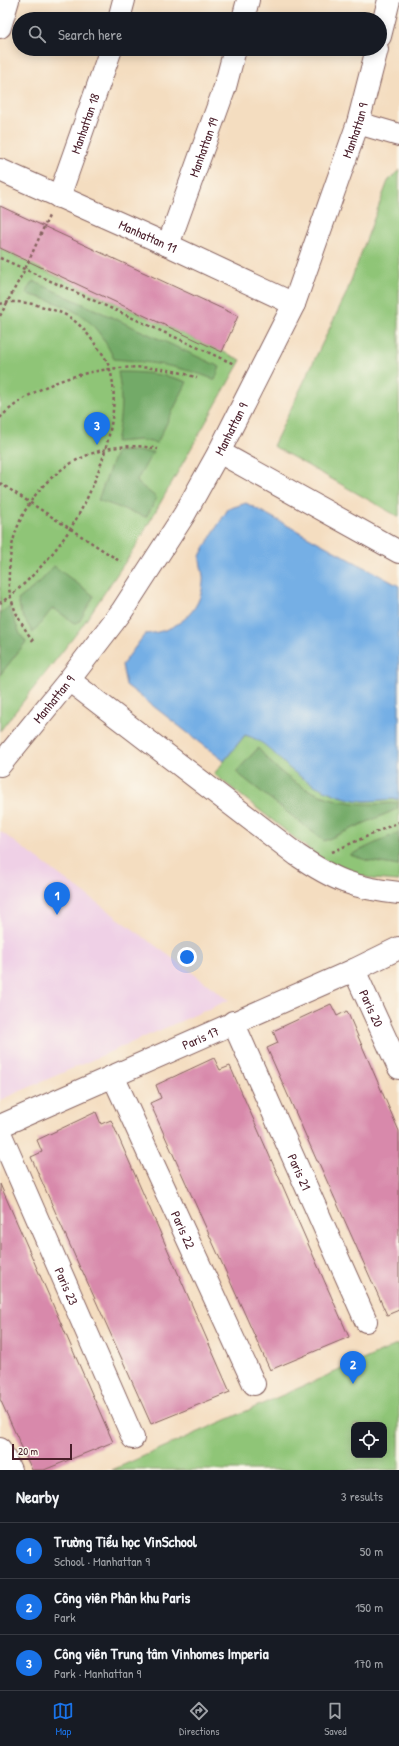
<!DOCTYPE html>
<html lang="en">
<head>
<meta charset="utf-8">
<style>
	body { margin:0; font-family:"Patrick Hand",sans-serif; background:#20242c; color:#f1f3f6 }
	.controls { position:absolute; right:12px; bottom:12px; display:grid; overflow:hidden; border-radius:8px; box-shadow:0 2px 10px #0003 }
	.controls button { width:36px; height:36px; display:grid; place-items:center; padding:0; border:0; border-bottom:1px solid #363941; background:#171b24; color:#f1f3f6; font:20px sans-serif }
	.scale { position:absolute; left:12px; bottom:10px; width:60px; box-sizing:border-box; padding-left:4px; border:2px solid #4a1f2b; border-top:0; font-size:11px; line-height:14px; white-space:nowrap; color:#4a1f2b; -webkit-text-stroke:3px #fbf7ec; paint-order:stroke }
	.you { position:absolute; left:187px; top:957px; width:14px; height:14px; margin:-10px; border:3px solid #fff; border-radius:50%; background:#1a73e8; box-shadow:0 0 0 6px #1a73e833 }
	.badge { display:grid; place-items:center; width:26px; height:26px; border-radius:50%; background:#1a73e8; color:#fff; font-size:13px; font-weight:700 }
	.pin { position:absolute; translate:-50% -33px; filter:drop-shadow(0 1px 2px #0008) }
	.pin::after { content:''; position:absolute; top:21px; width:14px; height:12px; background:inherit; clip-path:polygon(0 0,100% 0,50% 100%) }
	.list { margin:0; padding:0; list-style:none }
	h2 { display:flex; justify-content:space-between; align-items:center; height:52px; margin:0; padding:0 16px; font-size:17px }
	h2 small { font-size:13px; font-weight:400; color:#9ea1a6 }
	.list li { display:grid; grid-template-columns:26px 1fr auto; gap:12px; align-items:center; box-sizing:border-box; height:56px; padding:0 16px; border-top:1px solid #363941 }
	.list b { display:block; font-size:15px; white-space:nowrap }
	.list p { margin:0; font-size:13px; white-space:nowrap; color:#9ea1a6 }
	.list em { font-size:13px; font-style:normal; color:#9ea1a6 }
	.icon { flex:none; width:22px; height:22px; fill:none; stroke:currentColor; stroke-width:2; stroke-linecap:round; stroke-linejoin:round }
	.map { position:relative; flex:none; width:399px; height:1470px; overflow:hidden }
	.search { position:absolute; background:#171b24; box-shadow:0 2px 10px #0003; left:12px; right:12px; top:12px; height:44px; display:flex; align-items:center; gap:10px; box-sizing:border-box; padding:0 14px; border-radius:22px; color:#9ea1a6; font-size:15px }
	.sheet { height:220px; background:#171b24 }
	nav { display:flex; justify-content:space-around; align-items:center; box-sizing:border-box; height:56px; border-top:1px solid #363941; background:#171b24; font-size:11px; color:#9ea1a6 }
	nav a { display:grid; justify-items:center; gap:2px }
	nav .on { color:#1a73e8 }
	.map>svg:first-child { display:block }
</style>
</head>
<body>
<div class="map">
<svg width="399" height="1470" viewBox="0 0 399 1470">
	<rect width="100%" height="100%" fill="#fbf7ec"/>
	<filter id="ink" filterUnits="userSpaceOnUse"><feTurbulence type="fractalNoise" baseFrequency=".025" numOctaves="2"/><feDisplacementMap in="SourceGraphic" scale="8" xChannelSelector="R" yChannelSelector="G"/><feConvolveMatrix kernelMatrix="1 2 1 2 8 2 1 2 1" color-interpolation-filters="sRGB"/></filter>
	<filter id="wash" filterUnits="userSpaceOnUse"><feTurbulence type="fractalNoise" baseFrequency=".012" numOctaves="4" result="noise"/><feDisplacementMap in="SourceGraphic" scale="16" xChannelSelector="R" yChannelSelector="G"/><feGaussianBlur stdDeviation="0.9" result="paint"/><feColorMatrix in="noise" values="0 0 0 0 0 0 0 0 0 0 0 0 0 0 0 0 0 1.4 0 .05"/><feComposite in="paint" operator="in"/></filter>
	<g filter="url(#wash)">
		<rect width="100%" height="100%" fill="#f4ddc0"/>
		<!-- built -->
		<polygon fill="#efd0e6" points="0,831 229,1000 0,1100"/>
		<!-- green -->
		<g fill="#8fc577" stroke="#6c7251" fill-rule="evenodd">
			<polygon points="399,170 399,517 273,446 346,294 388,181"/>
			<polygon points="0,248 41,269 241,360 136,546 80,629 0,731"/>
			<polygon points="245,735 254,737 264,743 293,771 364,801 399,799 399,881 373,879 347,872 320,858 214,774"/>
			<path d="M399 1344V1470H112ZM354 1425H384V1455H354Z"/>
		</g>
		<!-- forest -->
		<g fill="#73aa68" stroke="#5e644a">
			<path d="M33 281 220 367 215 380C183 366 149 362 114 359 94 315 72 306 27 294V290Z"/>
			<path d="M118 372C142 372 165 374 187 382L157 443 139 440 116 442C121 418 123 396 118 372Z"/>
			<polygon points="125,451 153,452 137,480 138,483 157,498 146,517 98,500 116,452"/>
			<polygon points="54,566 94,596 79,622 74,623 56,610 52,609 33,633 21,613 18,600 40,582"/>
			<polygon points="9,607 20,634 26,642 0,675 0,613"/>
			<path d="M258 748C265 756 272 764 280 771 311 799 358 809 399 802L397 809 324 841 236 772Z"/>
			<polygon points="399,832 399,866 369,861 350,855"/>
		</g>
		<!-- water -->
		<path fill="#74afe5" stroke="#5f6788" d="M246 503 399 586V799C388 799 376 801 365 801 340 800 308 784 289 768 275 755 264 740 245 735L224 761 126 685 122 665 145 634C175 632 201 613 203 582 204 574 199 562 200 557 200 553 223 517 228 509Z"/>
		<g id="blocks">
			<!-- building -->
			<g fill="#d889ab">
				<polygon points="0,206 238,316 222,352 0,248"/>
				<polygon points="331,1004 337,1016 347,1011 399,1131 399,1310 387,1315 318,1161 317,1161 267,1048 278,1043 273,1031"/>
				<polygon points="214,1058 220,1070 230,1066 349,1337 270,1370 150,1103 161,1098 156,1085"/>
				<polygon points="96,1112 101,1124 111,1120 230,1392 151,1424 82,1270 81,1270 31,1157 42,1152 37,1140"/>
				<polygon points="0,1184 113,1442 44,1470 32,1470 0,1399"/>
			</g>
		</g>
	</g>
	<g filter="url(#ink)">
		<use href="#blocks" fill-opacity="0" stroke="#86625f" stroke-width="1"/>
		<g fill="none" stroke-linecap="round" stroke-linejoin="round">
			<!-- minor casing -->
			<g stroke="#86625f" stroke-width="24">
				<g id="minor">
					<polyline points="119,19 124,0"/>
					<polyline points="243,19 248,0"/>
					<polyline points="0,27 8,0"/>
					<polyline points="358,123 399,135"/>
					<path id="s1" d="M0 170 168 245 294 304"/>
					<path id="s2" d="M59 197 111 49"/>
					<path id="s3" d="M168 245 225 87 235 49"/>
					<polyline points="219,452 399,552"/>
					<path d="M69 680 297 855C334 880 353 888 399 893"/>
					<path id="s4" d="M354 970 399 1068"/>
					<path id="s5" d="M233 1022 366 1321"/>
					<path id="s6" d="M113 1076 254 1384"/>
					<path id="s7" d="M0 1126 354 970 399 948"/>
					<path id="s8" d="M0 1133 133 1438"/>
					<polyline points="0,1449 10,1470"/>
				</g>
			</g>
			<!-- major casing -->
			<g stroke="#86625f" stroke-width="24">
				<g id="major">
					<polyline points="380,36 389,0"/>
					<path id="s9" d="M0 765 69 680 122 611 184 515 219 452 294 304 358 123 377 49"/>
				</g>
			</g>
			<!-- path -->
			<g stroke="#86625f" stroke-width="2.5" stroke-dasharray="3 3" stroke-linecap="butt">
				<polyline points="0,258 234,364"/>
				<path d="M0 304C18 298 42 306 59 312 75 318 86 331 95 344 101 351 108 361 110 370 124 415 95 491 70 529 55 553 24 588 0 603"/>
				<polyline points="0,316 25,269 49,216"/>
				<path d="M0 418C44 372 138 354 197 378"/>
				<polyline points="0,483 121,562"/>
				<path d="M33 641C24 628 16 616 12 601 7 587 9 574 10 559 17 487 86 433 158 449"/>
				<polyline points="332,852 399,822"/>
			</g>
			<!-- minor -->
			<use href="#minor" stroke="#fff" stroke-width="22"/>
			<!-- major -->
			<use href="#major" stroke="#fff" stroke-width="22"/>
		</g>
	</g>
	<g text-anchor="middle" stroke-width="3" stroke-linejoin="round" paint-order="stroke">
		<!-- street labels -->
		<g font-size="13" fill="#4a1f2b" stroke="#fbf7ec">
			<text dy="5" stroke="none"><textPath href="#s2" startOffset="78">Manhattan 18</textPath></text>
			<text dy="5" stroke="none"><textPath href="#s9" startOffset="733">Manhattan 9</textPath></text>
			<text dy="5" stroke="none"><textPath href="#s3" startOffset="104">Manhattan 19</textPath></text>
			<text dy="5" stroke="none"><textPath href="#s1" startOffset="162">Manhattan 11</textPath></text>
			<text dy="5" stroke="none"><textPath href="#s9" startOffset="409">Manhattan 9</textPath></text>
			<text dy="5" stroke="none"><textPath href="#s9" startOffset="85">Manhattan 9</textPath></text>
			<text dy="5" stroke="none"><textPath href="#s4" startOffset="42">Paris 20</textPath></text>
			<text dy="5" stroke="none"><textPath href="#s7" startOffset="219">Paris 17</textPath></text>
			<text dy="5" stroke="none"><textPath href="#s5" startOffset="164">Paris 21</textPath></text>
			<text dy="5" stroke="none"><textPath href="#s6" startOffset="169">Paris 22</textPath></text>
			<text dy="5" stroke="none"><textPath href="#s8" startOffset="167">Paris 23</textPath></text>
		</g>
	</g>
</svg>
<div class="controls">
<button><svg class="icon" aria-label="locate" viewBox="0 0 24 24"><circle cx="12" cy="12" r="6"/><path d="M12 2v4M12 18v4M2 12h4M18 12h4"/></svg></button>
</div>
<div class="scale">20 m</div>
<div class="you"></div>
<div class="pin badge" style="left:57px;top:915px">1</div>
<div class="pin badge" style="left:353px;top:1384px">2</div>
<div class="pin badge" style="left:97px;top:445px">3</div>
<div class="search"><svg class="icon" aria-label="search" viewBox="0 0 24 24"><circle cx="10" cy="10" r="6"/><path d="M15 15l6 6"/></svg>Search here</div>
</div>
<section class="sheet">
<h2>Nearby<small>3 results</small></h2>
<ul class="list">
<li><span class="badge">1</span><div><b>Trường Tiểu học VinSchool</b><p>School · Manhattan 9</p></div><em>50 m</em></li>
<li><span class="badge">2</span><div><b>Công viên Phân khu Paris</b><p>Park</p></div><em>150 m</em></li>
<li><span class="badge">3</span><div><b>Công viên Trung tâm Vinhomes Imperia</b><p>Park · Manhattan 9</p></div><em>170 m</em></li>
</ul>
</section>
<nav>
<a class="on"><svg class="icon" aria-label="map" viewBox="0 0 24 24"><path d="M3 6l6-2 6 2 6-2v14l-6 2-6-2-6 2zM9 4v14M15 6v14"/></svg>Map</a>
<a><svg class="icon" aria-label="directions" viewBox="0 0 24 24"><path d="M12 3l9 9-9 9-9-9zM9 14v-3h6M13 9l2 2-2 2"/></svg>Directions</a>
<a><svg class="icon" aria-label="saved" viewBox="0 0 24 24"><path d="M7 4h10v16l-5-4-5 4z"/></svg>Saved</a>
</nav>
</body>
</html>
